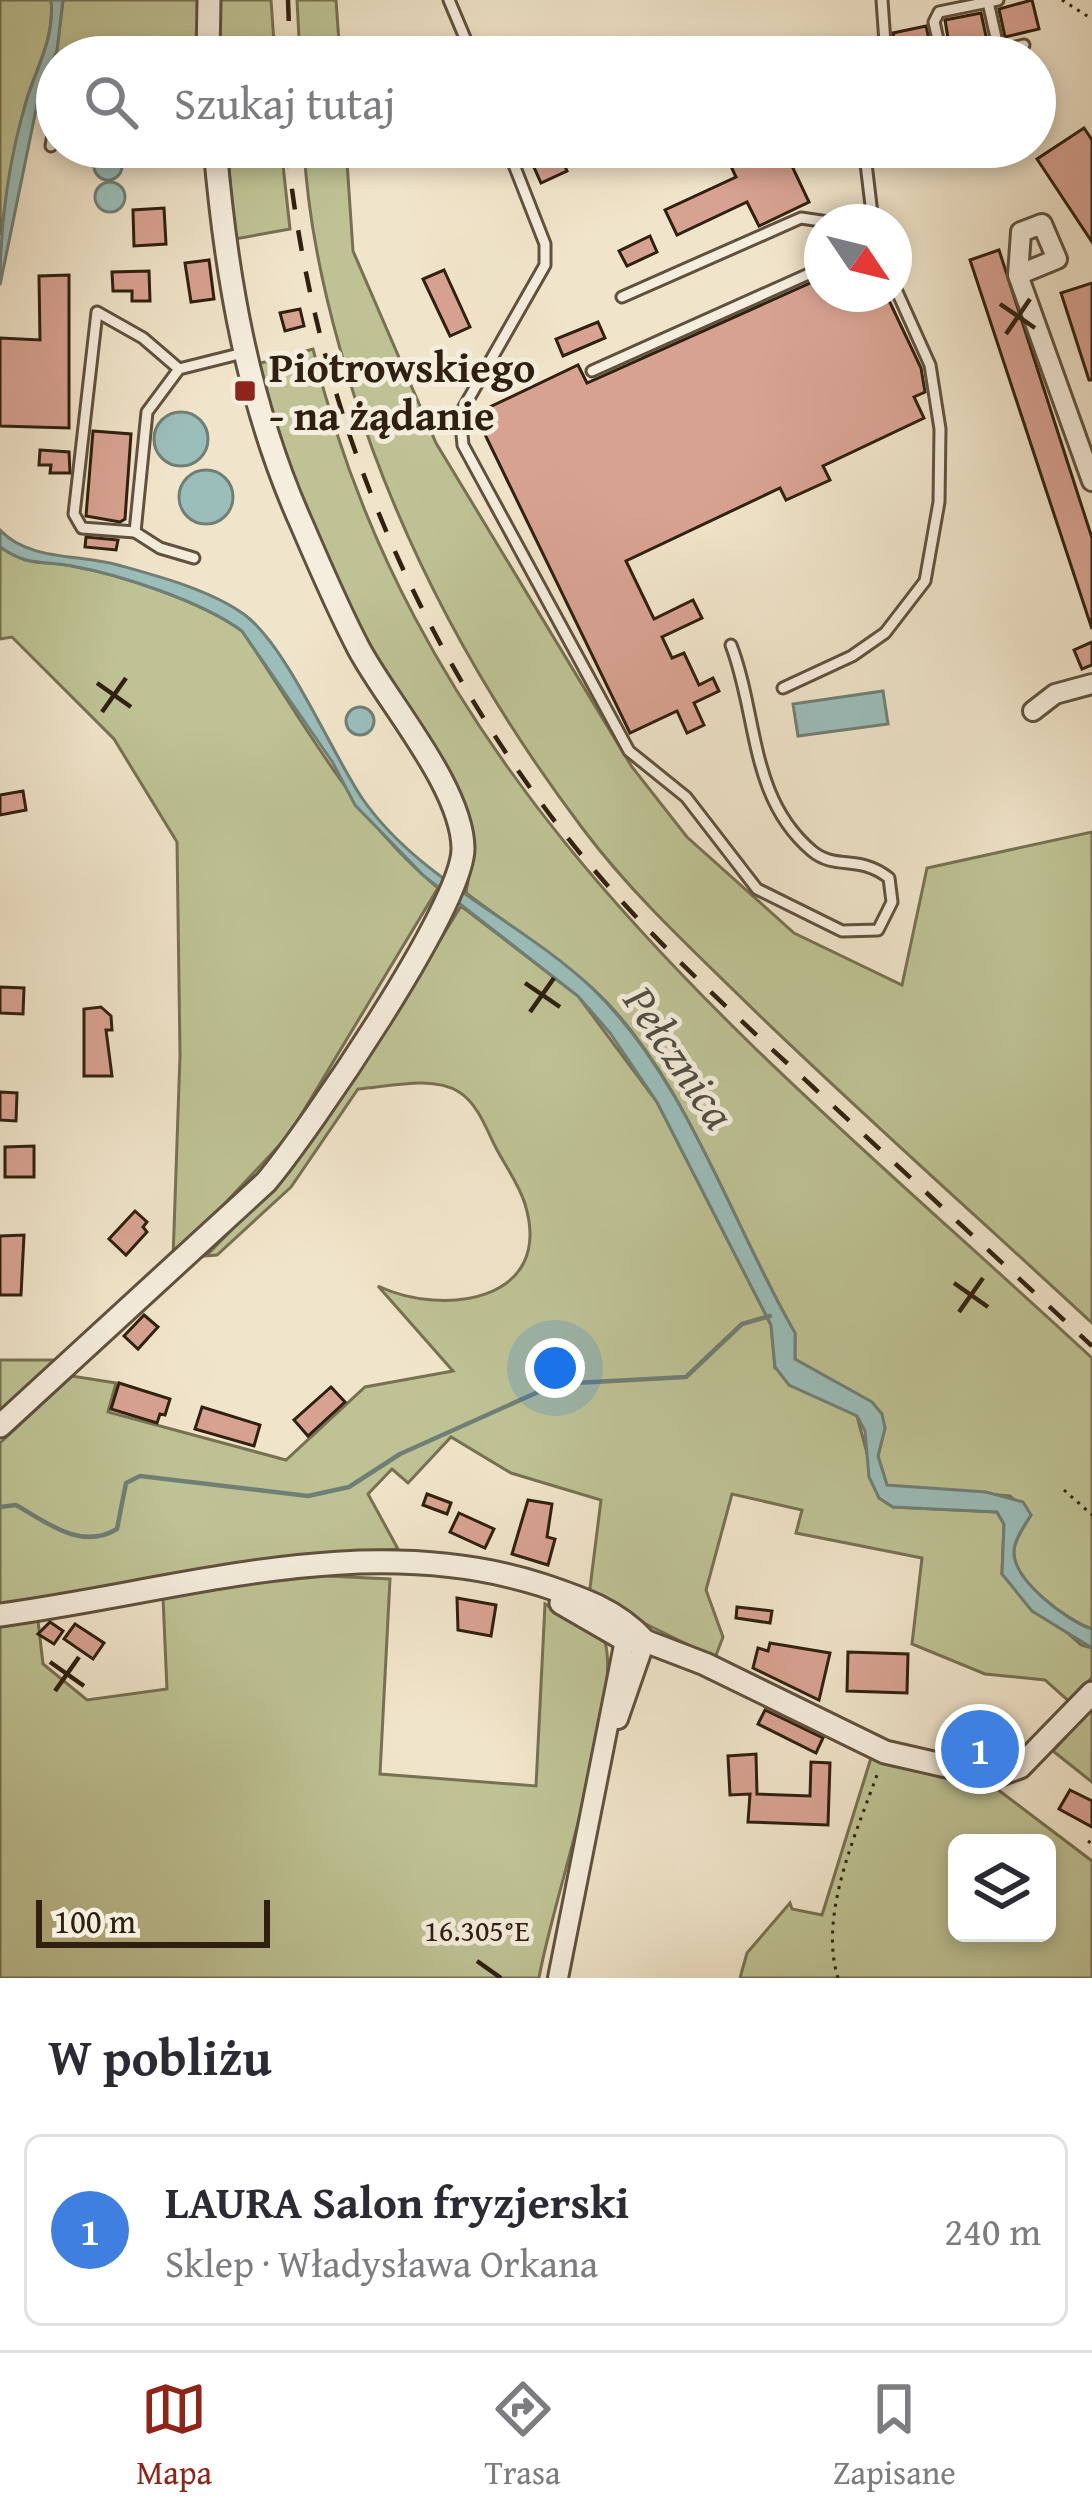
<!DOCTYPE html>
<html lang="pl">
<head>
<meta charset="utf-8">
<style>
	body { margin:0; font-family:"Gentium Book Plus",serif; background:#f2f2f3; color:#2b2b33 }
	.controls { position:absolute; right:36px; bottom:36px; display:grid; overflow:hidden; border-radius:18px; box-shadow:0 6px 18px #0003 }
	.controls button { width:108px; height:108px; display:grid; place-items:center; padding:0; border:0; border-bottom:3px solid #e1e1e2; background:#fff; color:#2b2b33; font:60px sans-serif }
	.compass { position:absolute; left:804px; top:204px; width:108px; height:108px; border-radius:50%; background:#fff; box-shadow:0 6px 18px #0003; rotate:125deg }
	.scale { position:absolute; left:36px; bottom:30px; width:234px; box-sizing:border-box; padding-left:12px; border:6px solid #30200f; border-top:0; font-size:33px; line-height:42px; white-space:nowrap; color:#30200f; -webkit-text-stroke:9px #f5eddd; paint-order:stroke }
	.you { position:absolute; left:555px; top:1368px; width:42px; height:42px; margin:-30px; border:9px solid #fff; border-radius:50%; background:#1a73e8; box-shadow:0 0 0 18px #1a73e833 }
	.badge { display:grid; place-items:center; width:78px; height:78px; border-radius:50%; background:#8f2418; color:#fff; font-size:39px; font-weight:700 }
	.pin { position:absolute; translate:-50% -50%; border:6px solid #fff; box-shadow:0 3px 12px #0006 }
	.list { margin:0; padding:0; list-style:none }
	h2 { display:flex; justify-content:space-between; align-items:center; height:156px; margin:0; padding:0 48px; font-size:51px }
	h2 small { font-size:39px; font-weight:400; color:#7c7c81 }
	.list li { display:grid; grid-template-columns:78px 1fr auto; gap:36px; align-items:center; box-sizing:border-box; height:192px; margin:0 24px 24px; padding:0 24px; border:3px solid #e1e1e2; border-radius:18px }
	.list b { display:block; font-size:45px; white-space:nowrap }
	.list p { margin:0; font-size:39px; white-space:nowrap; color:#7c7c81 }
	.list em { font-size:39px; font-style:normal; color:#7c7c81 }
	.icon { flex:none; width:66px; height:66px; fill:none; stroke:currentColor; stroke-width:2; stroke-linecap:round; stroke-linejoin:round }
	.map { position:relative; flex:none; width:1092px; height:1978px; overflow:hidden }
	.search { position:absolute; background:#fff; box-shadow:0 6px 18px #0003; left:36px; right:36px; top:36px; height:132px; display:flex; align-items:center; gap:30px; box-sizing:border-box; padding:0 42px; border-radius:66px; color:#7c7c81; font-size:45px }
	.sheet { height:372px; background:#fff }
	nav { display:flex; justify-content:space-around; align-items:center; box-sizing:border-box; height:168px; border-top:3px solid #e1e1e2; background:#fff; font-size:33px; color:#7c7c81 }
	nav a { display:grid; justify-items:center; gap:6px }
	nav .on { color:#8f2418 }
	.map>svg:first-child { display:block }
</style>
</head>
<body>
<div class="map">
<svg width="1092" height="1978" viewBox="0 0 1092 1978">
	<rect width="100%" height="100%" fill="#f0e4ca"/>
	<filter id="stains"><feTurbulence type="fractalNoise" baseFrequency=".00167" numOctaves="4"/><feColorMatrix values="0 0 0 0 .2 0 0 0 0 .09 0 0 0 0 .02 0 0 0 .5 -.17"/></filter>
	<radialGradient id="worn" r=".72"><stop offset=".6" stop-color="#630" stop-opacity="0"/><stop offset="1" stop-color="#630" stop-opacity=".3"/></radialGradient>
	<!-- green -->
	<g fill="#bec294" stroke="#777152" stroke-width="3" fill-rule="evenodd">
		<path d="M0 0H51C55 39 36 67 26 102 14 145 9 191 0 235Z"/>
		<polygon points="63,0 198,0 198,57 57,57 57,80 46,79 57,50"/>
		<polygon points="219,0 271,0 275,57 219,57"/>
		<polygon points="297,0 336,0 340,57 300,57"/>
		<polygon points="227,147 281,147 290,229 235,239"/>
		<path d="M304 147H346L353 251 436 443 632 767 687 837 794 933 902 985 927 868 1092 832V1323C981 1220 867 1119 758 1014 698 955 634 897 583 829 494 711 423 587 372 448 338 353 309 248 304 147Z"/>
		<path d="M313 349C422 800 769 1058 1092 1358V1629C1067 1621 1011 1579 1014 1550 1015 1538 1025 1525 1031 1515L1010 1496 887 1486 878 1456 885 1428 795 1359V1333C734 1228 681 1067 591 987 552 953 507 924 466 893L474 845 459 798 366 646 307 518 257 364Z"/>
		<path d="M0 547C29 567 40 560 72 566 122 575 203 602 242 631 303 720 354 819 438 888L289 1135 173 1259 180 1055 177 842 114 739 12 637 0 639Z"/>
		<path d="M461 906 578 996 657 1102 771 1325 775 1368 857 1416 879 1498 893 1507 997 1512 1004 1524 1002 1574 1081 1645 1092 1648V1677L1071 1703 1045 1680 985 1674 912 1644 922 1558 796 1533 802 1510 732 1494 706 1590 723 1637 715 1658 589 1596 601 1500 511 1473 451 1437 408 1483 392 1469 368 1494 398 1549 282 1561 0 1607V1443L72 1376 116 1383 108 1412 286 1460 365 1387 453 1371 378 1286C443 1317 555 1302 525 1204 519 1184 504 1164 495 1146 486 1128 477 1103 459 1092 433 1075 387 1087 358 1089L291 1187 217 1255 206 1256C316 1148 381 1036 461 906Z"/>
		<polygon points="0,1360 56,1360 0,1411"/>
		<path d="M305 1575 390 1579 380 1774 536 1786 545 1604 605 1642C622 1700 551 1905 539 1978H0V1625L38 1621 43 1664 87 1700 167 1689 163 1598Z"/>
		<polygon points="1092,1708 1092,1782 1053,1751"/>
		<path d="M871 1758 993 1786 1092 1861V1978H740L747 1953 790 1903 792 1909 822 1915ZM957 1843H1047V1933H957Z"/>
	</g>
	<!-- water -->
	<g fill="#9bbebb" stroke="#707f76" stroke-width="3">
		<path d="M51 0H63L57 50 38 100 0 285C0 224 9 157 27 99 38 65 55 37 51 0Z"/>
		<circle cx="108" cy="166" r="14"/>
		<circle cx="110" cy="197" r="15"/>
		<circle cx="181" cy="439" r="27"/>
		<circle cx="206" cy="497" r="27"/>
		<path d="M0 530C29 561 79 554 118 565 158 576 211 590 245 615 288 648 331 752 362 798 419 881 522 921 593 989 688 1081 730 1221 795 1333V1359L872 1402 882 1414 885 1428 878 1456 887 1485 986 1492 1023 1502 1031 1515C1025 1525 1015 1538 1014 1550 1011 1579 1067 1621 1092 1629V1648L1032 1611 1002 1574 1004 1524 997 1512 893 1507 879 1498 869 1477 865 1431 857 1416 789 1385 775 1367 771 1325 657 1102 610 1033 578 996 424 876 355 805 333 763 242 631C203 602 122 575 72 566 40 560 29 567 0 547Z"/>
		<polygon points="883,691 888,724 798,736 793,704"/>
		<circle cx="360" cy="721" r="14"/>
	</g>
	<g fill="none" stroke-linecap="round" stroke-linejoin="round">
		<!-- stream -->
		<path stroke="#707f76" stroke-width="4.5" d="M0 1507 16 1505C46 1522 81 1551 117 1529L126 1483 140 1476 308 1496 349 1487 400 1454 556 1384 686 1377 742 1324 770 1316"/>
	</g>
	<!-- building -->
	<g fill="#d8a292" stroke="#30200f" stroke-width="3">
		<polygon points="1032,0 1039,29 1005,37 999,9"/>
		<polygon points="981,13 987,41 950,50 945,20"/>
		<polygon points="926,26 933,57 898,57 893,33"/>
		<polygon points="1084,128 1092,140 1092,242 1037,159"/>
		<polygon points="525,147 556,147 567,171 541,183"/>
		<polygon points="722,147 783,147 809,202 759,226 747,202 677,235 665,210 736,177"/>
		<polygon points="164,208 166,244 134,246 133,210"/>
		<polygon points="650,236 657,252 627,266 619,251"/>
		<polygon points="999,250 1092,538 1092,629 970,260"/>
		<polygon points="209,260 214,299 191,302 185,263"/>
		<polygon points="444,270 470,327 450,336 423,279"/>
		<polygon points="149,271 150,301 132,301 132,291 113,291 112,272"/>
		<polygon points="69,275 69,428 0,426 0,338 40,340 39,276"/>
		<polygon points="817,280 822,294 886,294 921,368 925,392 914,397 924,418 823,466 830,480 786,500 780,488 626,561 654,619 693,600 702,618 662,637 672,658 684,653 699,685 713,678 719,691 694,703 704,725 687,733 677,711 630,733 475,414 578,365 587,383"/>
		<polygon points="1092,283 1092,380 1089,380 1061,293"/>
		<polygon points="300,309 304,326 285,331 280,313"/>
		<polygon points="598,322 605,338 563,356 556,339"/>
		<polygon points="93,431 131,434 125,519 120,522 86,516"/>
		<polygon points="40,450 69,452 70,473 50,473 51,465 39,465"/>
		<polygon points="86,537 118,540 116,550 85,547"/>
		<polygon points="1092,642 1092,665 1082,669 1074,650"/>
		<polygon points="23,791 26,810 0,815 0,795"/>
		<polygon points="0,987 24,988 23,1014 0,1013"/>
		<polygon points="101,1007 111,1016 112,1030 106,1030 112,1076 84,1076 84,1009"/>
		<polygon points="0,1092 17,1093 16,1121 0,1120"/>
		<polygon points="34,1146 34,1177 5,1177 5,1147"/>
		<polygon points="135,1211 147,1222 143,1227 147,1232 126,1255 109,1239"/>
		<polygon points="24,1235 21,1295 0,1295 0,1236"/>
		<polygon points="144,1315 158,1327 138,1349 124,1336"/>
		<polygon points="119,1383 170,1399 165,1415 160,1414 157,1423 111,1409"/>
		<polygon points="331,1387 345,1402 308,1436 294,1420"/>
		<polygon points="202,1407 260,1425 254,1446 195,1429"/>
		<polygon points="427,1494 451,1503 447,1514 423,1505"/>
		<polygon points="528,1500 552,1504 547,1537 555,1539 548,1565 512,1554"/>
		<polygon points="459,1513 494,1529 485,1548 450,1532"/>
		<polygon points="457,1598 496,1605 491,1636 458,1630"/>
		<polygon points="737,1607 772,1611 770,1623 736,1618"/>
		<polygon points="50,1622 63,1631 54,1644 38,1634"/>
		<polygon points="75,1624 104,1643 93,1659 64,1639"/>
		<polygon points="770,1643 830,1653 819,1700 753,1668 758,1648 768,1651"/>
		<polygon points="848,1652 908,1654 907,1693 847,1691"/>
		<polygon points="765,1710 823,1738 816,1753 758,1724"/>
		<polygon points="983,1720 995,1723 992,1731 1013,1738 1007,1756 997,1760 972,1752"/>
		<polygon points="756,1754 757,1794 810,1796 811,1762 830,1763 828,1825 748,1822 750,1794 730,1795 728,1756"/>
		<polygon points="1070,1790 1092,1801 1092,1827 1059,1809"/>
	</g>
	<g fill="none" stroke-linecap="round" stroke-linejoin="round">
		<!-- service casing -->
		<g stroke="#60513e" stroke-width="15">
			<g id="service">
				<polyline points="449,0 473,57"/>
				<polyline points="882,0 886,57"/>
				<polyline points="988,2 999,51"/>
				<polyline points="942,57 934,22 939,12 998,0"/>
				<polyline points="974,57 1024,45"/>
				<polyline points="51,146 57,111"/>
				<path d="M507 147 545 244V265L460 414 463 445 629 751 686 797 757 889 842 931 878 930 892 902 889 878C859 854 836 871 812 851 749 798 758 715 731 645"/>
				<polyline points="864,147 873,222"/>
				<polyline points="622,297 801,218 828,222"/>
				<polyline points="179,369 143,338 97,312 74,514 82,528 135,532 147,412 179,369 243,353"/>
				<polyline points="592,371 822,268"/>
				<polyline points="135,532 160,548 194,558"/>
				<polyline points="783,688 852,656 885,633 925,581 939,502 940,429 930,365 894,285"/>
			</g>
		</g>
		<!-- minor casing -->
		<g stroke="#60513e" stroke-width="24">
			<g id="minor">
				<polyline points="1018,275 1057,259 1042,224 1021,232 1018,275 1092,481"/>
				<polyline points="1033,711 1055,694 1092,684"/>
				<polyline points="618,1719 645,1641"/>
				<polyline points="558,1978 625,1640"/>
			</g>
		</g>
		<!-- tertiary casing -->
		<g stroke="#60513e" stroke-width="27">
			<g id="tertiary">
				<polyline points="208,57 209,0"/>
				<path d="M0 1426 266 1182C308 1132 464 905 463 848 462 787 388 703 359 649 338 609 320 567 302 525 248 405 226 277 215 147"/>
				<polyline points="561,1603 625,1640 645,1641 705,1664 885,1752 955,1768 998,1775 1020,1767 1092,1693"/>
				<path d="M0 1615C179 1591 364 1528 542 1585 581 1598 617 1610 645 1641"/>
			</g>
		</g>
		<!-- path -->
		<g stroke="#30200f" stroke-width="3" stroke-dasharray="3 6" stroke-linecap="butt">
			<polyline points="1062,0 1092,19"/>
			<polyline points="1064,1490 1092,1515"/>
			<polyline points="1088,1841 1092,1844"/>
			<path d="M838 1978C818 1914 857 1832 878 1772"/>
		</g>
		<!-- service -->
		<use href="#service" stroke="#f5eddd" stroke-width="9"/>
		<!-- minor -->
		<use href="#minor" stroke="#f5eddd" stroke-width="18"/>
		<!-- tertiary -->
		<use href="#tertiary" stroke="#f5eddd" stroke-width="21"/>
		<!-- rail -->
		<g stroke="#30200f" stroke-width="4.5" stroke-dasharray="21 21" stroke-linecap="butt">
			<polyline points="288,0 290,57"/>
			<path d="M287 147C312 394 408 631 560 828 634 924 724 1005 813 1087 906 1174 999 1260 1092 1346"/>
		</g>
	</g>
	<!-- ticks -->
	<path fill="none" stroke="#30200f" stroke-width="4.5" d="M1000 304 1035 328M1006 334 1030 299M97 683 131 707M102 712 126 678M525 983 560 1007M530 1012 554 978M954 1283 988 1307M959 1312 983 1278M50 1662 84 1686M55 1691 79 1657M477 1961 501 1978"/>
	<!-- markers -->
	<rect fill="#8f2418" stroke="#f5eddd" stroke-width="4.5" x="233" y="379" width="24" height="24" rx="6"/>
	<g text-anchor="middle" stroke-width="10" stroke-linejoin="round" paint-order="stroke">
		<!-- poi labels -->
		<g font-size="42" font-weight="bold" fill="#30200f" stroke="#f5eddd" text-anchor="start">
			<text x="269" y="382">Piotrowskiego<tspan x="269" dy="48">- na żądanie</tspan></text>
		</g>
		<!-- water labels -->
		<g font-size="45" font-style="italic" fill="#504f43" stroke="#f5eddd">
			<text transform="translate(680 1057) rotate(56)" y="16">Pełcznica</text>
		</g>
	</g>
	<g font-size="30" text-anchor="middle" fill="#30200f" stroke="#f5eddd" stroke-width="10" stroke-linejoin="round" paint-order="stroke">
		<text x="477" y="1941">16.305°E</text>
	</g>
	<rect width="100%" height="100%" filter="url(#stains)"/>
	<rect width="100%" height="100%" fill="url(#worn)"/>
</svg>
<div class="controls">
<button><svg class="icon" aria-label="layers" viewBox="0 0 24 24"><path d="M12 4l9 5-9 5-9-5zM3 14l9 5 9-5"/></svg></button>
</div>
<svg class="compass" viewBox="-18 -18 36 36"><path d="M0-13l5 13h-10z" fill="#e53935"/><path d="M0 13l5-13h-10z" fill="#7c7c81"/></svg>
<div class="scale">100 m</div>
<div class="you"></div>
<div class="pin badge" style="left:980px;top:1749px;background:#3f7fe0">1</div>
<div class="search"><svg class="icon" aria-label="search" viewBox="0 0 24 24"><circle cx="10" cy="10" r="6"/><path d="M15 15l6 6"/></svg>Szukaj tutaj</div>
</div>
<section class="sheet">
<h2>W pobliżu<small></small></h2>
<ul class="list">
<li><span class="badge" style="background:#3f7fe0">1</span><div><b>LAURA Salon fryzjerski</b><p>Sklep · Władysława Orkana</p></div><em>240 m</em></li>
</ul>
</section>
<nav>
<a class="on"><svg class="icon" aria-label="map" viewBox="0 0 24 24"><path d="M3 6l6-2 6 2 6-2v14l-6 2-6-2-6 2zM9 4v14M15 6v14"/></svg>Mapa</a>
<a><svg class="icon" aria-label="directions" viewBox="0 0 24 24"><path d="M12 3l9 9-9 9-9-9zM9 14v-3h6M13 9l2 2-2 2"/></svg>Trasa</a>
<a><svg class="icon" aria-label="saved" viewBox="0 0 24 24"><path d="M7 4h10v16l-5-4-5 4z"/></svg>Zapisane</a>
</nav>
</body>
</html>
